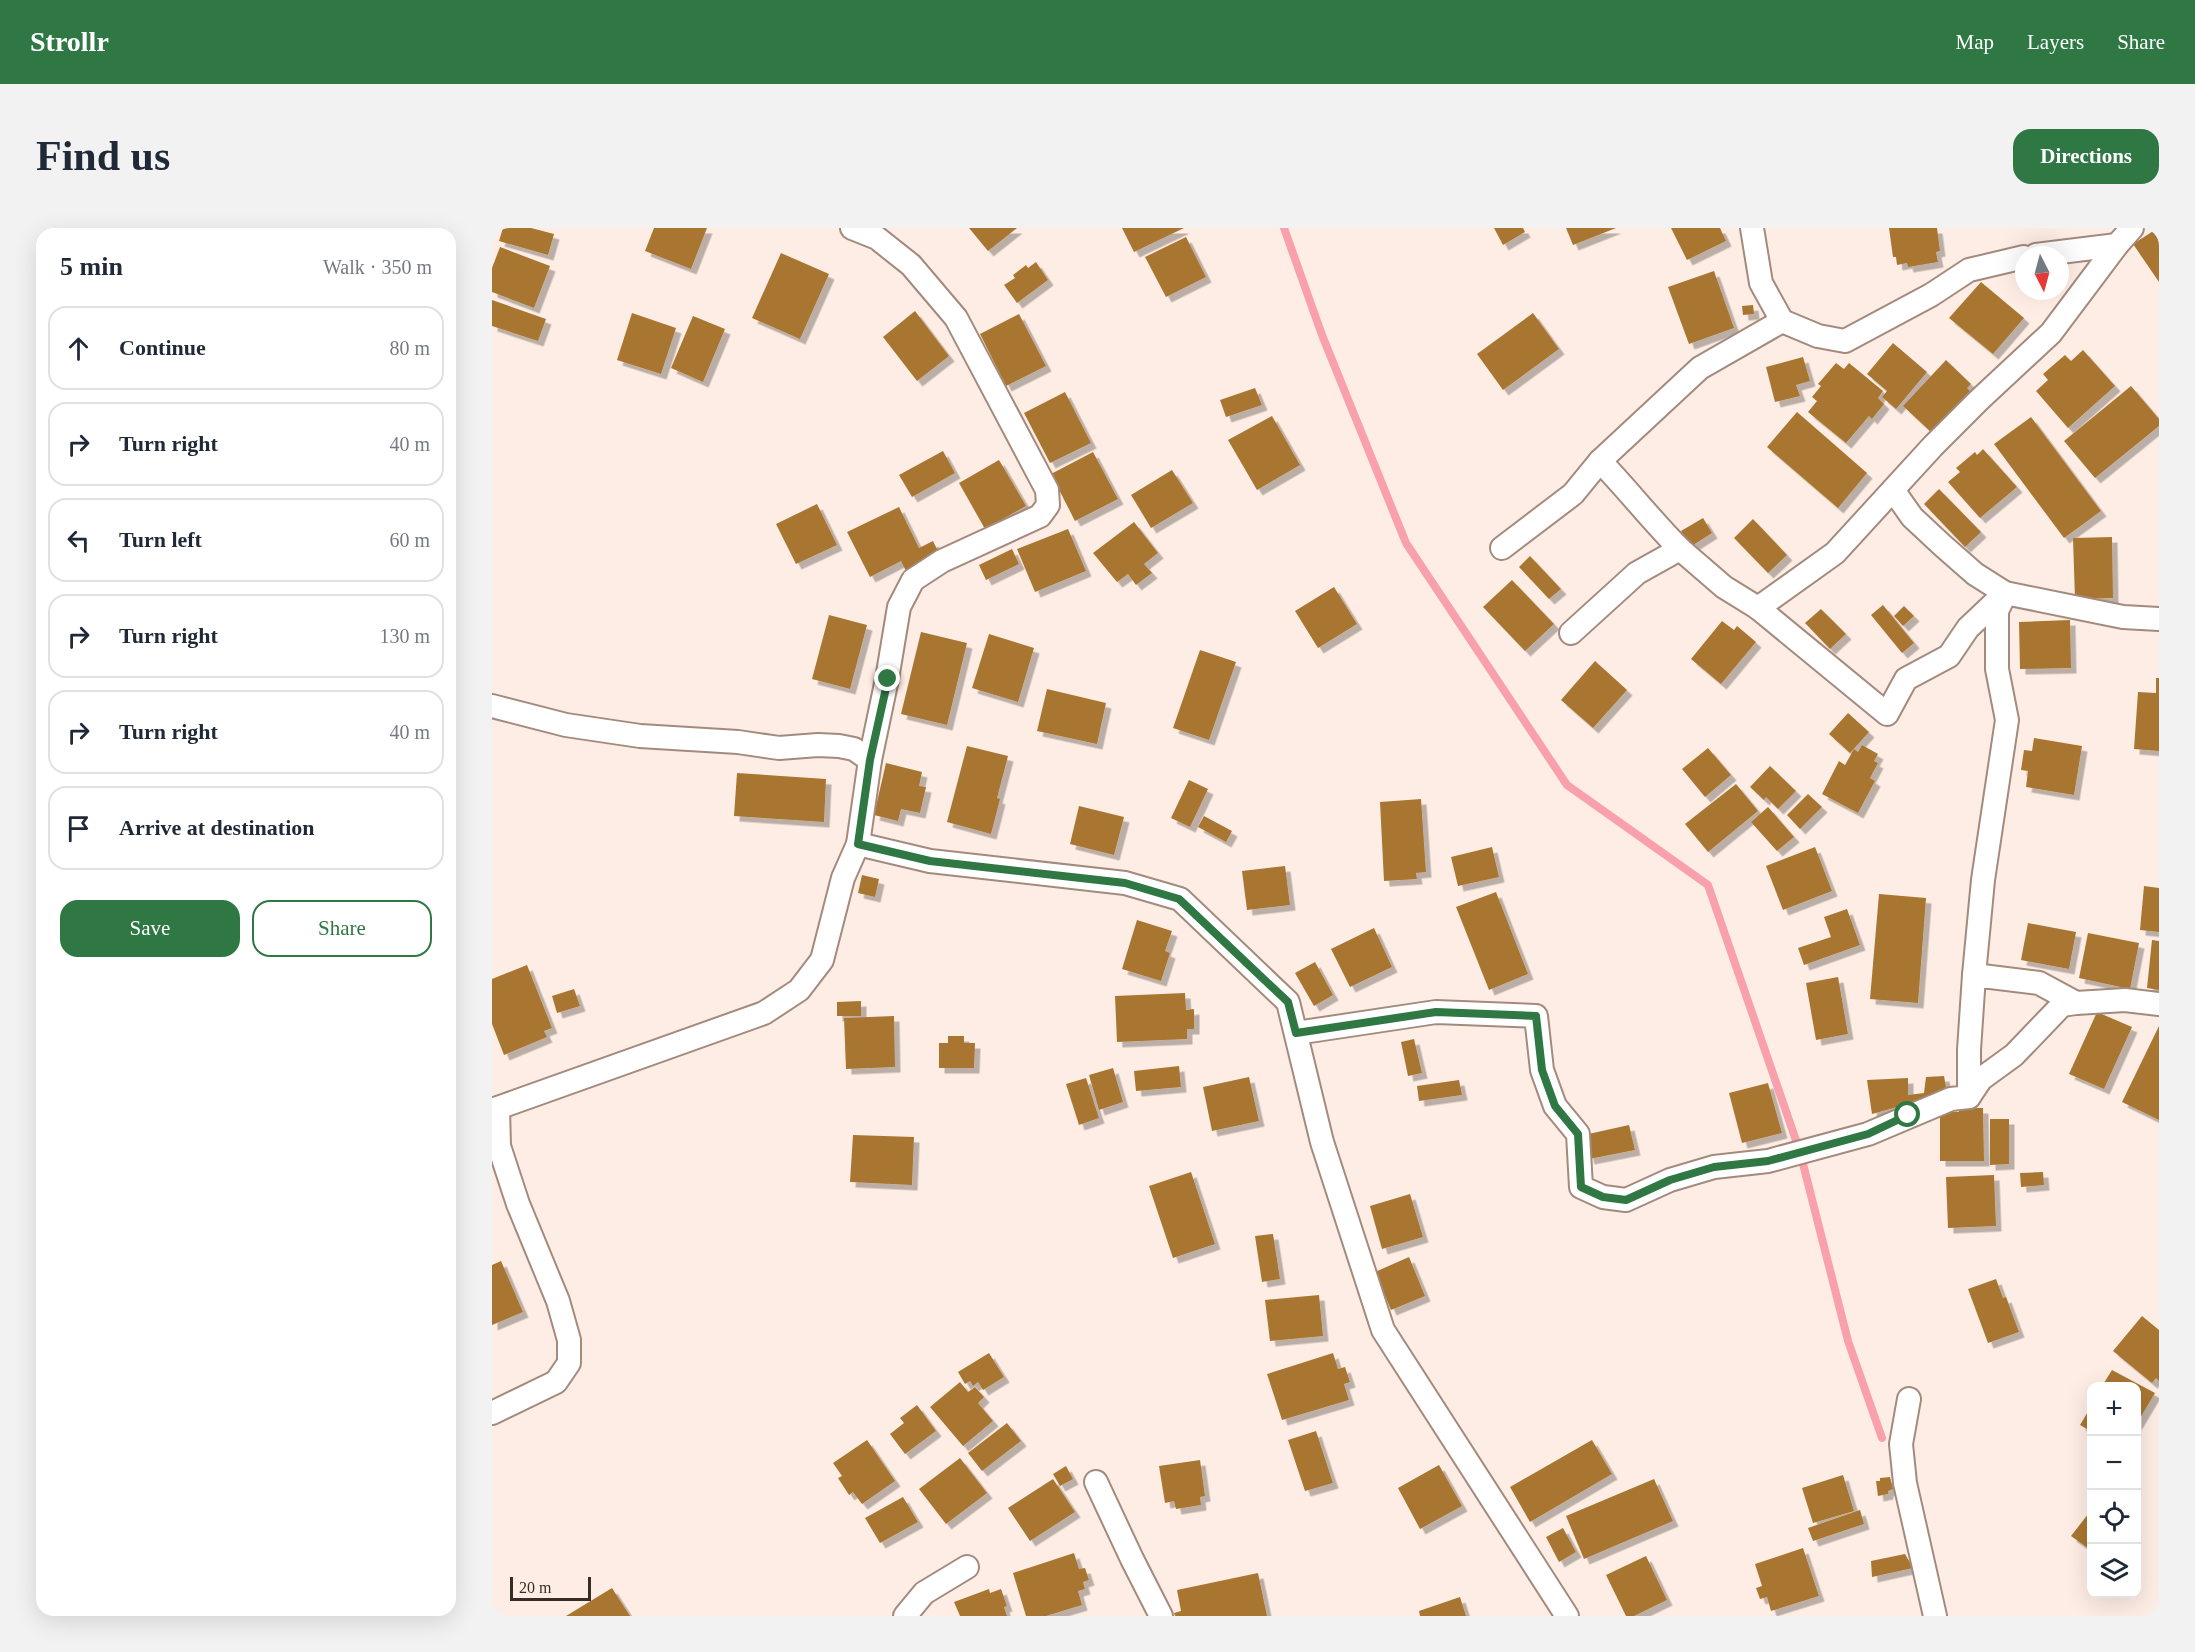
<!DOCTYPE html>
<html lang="en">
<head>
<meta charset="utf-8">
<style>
	body { margin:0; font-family:"Times New Roman",serif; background:#f2f2f3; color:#1f2937 }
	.controls { position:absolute; right:18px; bottom:18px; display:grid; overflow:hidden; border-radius:12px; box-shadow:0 6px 24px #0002 }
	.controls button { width:54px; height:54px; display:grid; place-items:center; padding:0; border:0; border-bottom:2px solid #e0e1e3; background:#fff; color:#1f2937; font:30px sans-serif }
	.compass { position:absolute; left:1523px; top:18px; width:54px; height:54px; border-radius:50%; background:#fff; box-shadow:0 6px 24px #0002; rotate:174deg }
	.scale { position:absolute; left:18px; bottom:15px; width:81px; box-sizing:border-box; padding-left:6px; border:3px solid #372d27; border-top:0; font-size:16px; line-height:21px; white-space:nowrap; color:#372d27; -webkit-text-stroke:4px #feede4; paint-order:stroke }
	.stop { position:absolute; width:18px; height:18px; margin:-14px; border:4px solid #2f7844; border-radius:50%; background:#fff }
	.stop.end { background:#2f7844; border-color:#fff; box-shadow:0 2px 6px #0008 }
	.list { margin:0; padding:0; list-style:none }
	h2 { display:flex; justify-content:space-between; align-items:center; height:78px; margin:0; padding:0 24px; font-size:26px }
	h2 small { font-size:20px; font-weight:400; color:#747a83 }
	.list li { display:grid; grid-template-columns:39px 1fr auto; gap:18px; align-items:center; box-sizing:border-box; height:84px; margin:0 12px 12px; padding:0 12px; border:2px solid #e0e1e3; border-radius:18px }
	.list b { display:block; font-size:22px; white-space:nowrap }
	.list em { font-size:20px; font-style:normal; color:#747a83 }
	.actions { display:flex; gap:12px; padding:18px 24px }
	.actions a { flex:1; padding:14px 0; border:2px solid #2f7844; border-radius:18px; text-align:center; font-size:21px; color:#2f7844 }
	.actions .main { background:#2f7844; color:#fff }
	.icon { flex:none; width:33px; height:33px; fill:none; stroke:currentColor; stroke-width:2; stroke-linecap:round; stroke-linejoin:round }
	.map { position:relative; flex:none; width:1667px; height:1388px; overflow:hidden; border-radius:18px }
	header { display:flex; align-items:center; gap:36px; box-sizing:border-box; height:84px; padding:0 30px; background:#2f7844; color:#fff }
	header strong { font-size:28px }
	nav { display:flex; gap:33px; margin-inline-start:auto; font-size:21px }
	.intro { display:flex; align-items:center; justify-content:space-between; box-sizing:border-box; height:144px; padding:0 36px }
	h1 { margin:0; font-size:42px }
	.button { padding:15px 27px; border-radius:18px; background:#2f7844; color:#fff; font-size:21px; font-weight:700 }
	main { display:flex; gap:36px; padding:0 36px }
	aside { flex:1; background:#fff; border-radius:18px; box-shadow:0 6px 24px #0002 }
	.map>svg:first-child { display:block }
</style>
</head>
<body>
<header>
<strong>Strollr</strong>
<nav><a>Map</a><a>Layers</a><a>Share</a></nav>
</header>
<div class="intro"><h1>Find us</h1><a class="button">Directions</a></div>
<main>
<aside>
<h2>5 min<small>Walk · 350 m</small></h2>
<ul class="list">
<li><svg class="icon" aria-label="ahead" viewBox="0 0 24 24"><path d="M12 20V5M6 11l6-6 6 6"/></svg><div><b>Continue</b></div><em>80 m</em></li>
<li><svg class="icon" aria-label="right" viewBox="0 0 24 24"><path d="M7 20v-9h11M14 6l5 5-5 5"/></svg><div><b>Turn right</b></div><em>40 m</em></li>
<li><svg class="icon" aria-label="left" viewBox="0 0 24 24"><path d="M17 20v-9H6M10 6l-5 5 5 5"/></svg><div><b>Turn left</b></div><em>60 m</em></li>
<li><svg class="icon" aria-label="right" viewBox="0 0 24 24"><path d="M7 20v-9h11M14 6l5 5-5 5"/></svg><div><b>Turn right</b></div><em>130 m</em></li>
<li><svg class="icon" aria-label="right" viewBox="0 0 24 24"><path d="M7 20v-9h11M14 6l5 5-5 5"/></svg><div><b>Turn right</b></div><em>40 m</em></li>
<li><svg class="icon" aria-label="arrive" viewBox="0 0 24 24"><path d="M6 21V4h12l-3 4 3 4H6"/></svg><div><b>Arrive at destination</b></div></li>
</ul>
<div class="actions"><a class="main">Save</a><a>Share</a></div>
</aside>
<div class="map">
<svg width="1667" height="1388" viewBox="0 0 1667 1388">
	<defs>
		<filter id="shadow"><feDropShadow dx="5.5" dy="5.5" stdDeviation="0" flood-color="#0004"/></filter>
	</defs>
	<rect width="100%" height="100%" fill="#feede4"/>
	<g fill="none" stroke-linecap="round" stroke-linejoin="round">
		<!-- stream -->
		<polyline stroke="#f8a0ac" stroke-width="8" points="792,0 830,107 914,315 1075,557 1216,657 1308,924 1356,1113 1390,1210"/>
	</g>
	<!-- building -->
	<g fill="#a97631" filter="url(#shadow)">
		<polygon points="11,0 39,0 62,6 56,27 7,13"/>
		<polygon points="162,0 215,0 199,41 153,23"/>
		<polygon points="477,0 525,0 496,23"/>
		<polygon points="630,0 692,0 642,24"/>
		<polygon points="1002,0 1031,0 1033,4 1011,17"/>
		<polygon points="1074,0 1124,0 1081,17"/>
		<polygon points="1179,0 1228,0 1234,13 1195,32"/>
		<polygon points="1397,0 1445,0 1448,23 1444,24 1446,34 1416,39 1415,35 1405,37 1404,29 1401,29"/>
		<polygon points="1666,0 1667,0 1667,54 1641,16"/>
		<polygon points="694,9 714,49 674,69 653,29"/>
		<polygon points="8,19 58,38 42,80 0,64 0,40"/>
		<polygon points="289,25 337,46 308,111 260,90"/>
		<polygon points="544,34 556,52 525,75 512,57 523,50 521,47 534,37 536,40"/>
		<polygon points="1222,43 1242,100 1197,116 1176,59"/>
		<polygon points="1489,54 1532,90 1501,126 1457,90"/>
		<polygon points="0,72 54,91 46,113 0,98"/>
		<polygon points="1261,77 1262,86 1251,87 1250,78"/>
		<polygon points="423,83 457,128 425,153 391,109"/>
		<polygon points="140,85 184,100 169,146 125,132"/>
		<polygon points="1041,85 1067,121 1011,162 985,126"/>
		<polygon points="527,86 554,138 514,158 488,106"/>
		<polygon points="201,88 233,101 211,154 179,140"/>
		<polygon points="1401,115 1435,144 1404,181 1390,169 1395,163 1375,146"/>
		<polygon points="1591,122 1623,158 1576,200 1544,163 1556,152 1551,146 1573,127 1579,133"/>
		<polygon points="1311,129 1318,153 1304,157 1308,168 1283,174 1274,139"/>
		<polygon points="1454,132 1479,156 1475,160 1478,163 1439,204 1411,178"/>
		<polygon points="1344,135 1352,141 1357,135 1391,163 1386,170 1392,176 1380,191 1377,188 1354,215 1316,184 1325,173 1320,169 1329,158 1326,156"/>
		<polygon points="1639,158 1667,191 1667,198 1603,250 1572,213"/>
		<polygon points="763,160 770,177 734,189 728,172"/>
		<polygon points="573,164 599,215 558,235 532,185"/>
		<polygon points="1305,184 1375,245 1346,280 1275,219"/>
		<polygon points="780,188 808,237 765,262 736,212"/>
		<polygon points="1539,189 1609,283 1572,310 1502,216"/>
		<polygon points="1491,221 1525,259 1488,290 1456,254 1468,244 1464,240 1483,224 1485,227"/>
		<polygon points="451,223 463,245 420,269 407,247"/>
		<polygon points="601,224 626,271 583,293 559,246"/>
		<polygon points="507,232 534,278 493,301 467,255"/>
		<polygon points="680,242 701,275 659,300 639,267"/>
		<polygon points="1447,261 1489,304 1473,319 1432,276"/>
		<polygon points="325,276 345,317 304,336 284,296"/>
		<polygon points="407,279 427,320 441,313 448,327 414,343 409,333 378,349 355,304"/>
		<polygon points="1211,290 1220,305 1198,319 1189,303"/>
		<polygon points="1261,291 1295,327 1276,345 1242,310"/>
		<polygon points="642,294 666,325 652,336 660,345 644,357 636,346 625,354 601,325"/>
		<polygon points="576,301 594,343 543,364 525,321"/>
		<polygon points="1620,309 1621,370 1583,371 1581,310"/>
		<polygon points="520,321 527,336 494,352 487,337"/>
		<polygon points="1038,328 1069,361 1057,371 1027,339"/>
		<polygon points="1020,352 1062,396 1033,423 991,379"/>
		<polygon points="842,359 865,396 826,420 803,383"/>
		<polygon points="1391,377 1422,415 1410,425 1379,387"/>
		<polygon points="1412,378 1422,388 1411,398 1402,388"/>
		<polygon points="1329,381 1354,406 1338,421 1313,395"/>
		<polygon points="337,387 375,397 358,461 320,451"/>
		<polygon points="1578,392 1579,440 1528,441 1527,394"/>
		<polygon points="1230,393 1242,402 1245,398 1264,414 1229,456 1199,431"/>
		<polygon points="429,404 475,415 455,497 409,486"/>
		<polygon points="497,406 542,420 526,474 480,460"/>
		<polygon points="708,422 744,434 717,512 681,500"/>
		<polygon points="1103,433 1135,462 1101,500 1069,472"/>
		<polygon points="1664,450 1667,450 1667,523 1642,521 1646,464 1664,465"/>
		<polygon points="555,461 614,475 605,516 545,503"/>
		<polygon points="1356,485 1377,504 1358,525 1337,506"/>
		<polygon points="1542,510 1590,518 1582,567 1534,559 1536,543 1529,542 1532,522 1540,523"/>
		<polygon points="1370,517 1386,526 1382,533 1386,535 1378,550 1383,553 1366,585 1330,566 1347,533 1353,537 1362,521 1366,524"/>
		<polygon points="475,518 516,528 505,570 508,571 499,606 455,594"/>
		<polygon points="1216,520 1239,547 1213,569 1190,541"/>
		<polygon points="394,535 430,544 427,558 434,559 428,585 409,581 406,593 382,587"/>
		<polygon points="1278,538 1304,563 1286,581 1274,569 1272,572 1258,559"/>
		<polygon points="245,545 334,551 332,594 242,588"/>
		<polygon points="697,552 716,561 698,599 679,590"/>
		<polygon points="1244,556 1266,583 1216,624 1193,596"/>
		<polygon points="1316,566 1330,579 1308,601 1295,587"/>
		<polygon points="929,571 934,644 924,645 925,651 892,653 888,574"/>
		<polygon points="587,578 632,589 622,627 578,616"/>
		<polygon points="1276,579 1302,609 1285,623 1259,594"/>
		<polygon points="712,588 740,603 734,614 706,599"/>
		<polygon points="1000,619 1007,649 966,658 959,629"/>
		<polygon points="1323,619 1340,663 1291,682 1274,638"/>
		<polygon points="793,638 798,677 755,682 750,643"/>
		<polygon points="370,647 387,651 383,669 366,665"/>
		<polygon points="1652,658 1667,660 1667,704 1648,702"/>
		<polygon points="1004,664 1036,746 997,762 964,679"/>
		<polygon points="1387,666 1434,670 1426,775 1378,771"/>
		<polygon points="1355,681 1368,717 1312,737 1306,720 1339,709 1332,689"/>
		<polygon points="645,692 680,703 673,723 678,725 669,753 630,741"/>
		<polygon points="1536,695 1584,704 1577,741 1529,732"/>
		<polygon points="882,700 900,739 858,759 839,721"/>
		<polygon points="1596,705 1647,715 1638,761 1587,750"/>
		<polygon points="1660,712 1667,713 1667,762 1655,760"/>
		<polygon points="823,734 841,767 822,778 803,745"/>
		<polygon points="35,737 60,800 52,803 55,809 12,827 0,796 0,751"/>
		<polygon points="1346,749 1356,806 1324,812 1314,755"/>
		<polygon points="82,761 88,778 65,785 60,768"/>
		<polygon points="693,765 694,782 702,781 702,801 695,801 695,811 625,814 623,768"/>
		<polygon points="369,773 369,788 345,788 345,774"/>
		<polygon points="1605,784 1640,799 1612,861 1577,846"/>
		<polygon points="402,788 403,839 354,841 352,790"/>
		<polygon points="1667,798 1667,892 1630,874"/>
		<polygon points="456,808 472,808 472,815 483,815 482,840 447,840 447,815 456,815"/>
		<polygon points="922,811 930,845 916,848 909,814"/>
		<polygon points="687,838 689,859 644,863 642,843"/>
		<polygon points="621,840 631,874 607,882 597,847"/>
		<polygon points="1452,848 1455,865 1380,886 1375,852 1416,850 1416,867 1432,865 1434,849"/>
		<polygon points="757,849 767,893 720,903 711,859"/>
		<polygon points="594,850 607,890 587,897 574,856"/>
		<polygon points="967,852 970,867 927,873 925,858"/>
		<polygon points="1276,855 1290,905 1250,915 1237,865"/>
		<polygon points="1466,880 1491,880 1492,933 1448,933 1448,884 1467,884"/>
		<polygon points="1498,891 1517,891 1517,936 1498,937"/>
		<polygon points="1137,897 1143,922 1097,931 1092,907"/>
		<polygon points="361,907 422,909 420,957 358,954"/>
		<polygon points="699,944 723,1016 681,1030 657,958"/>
		<polygon points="1551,944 1552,957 1529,959 1528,945"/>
		<polygon points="1502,947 1504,998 1456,1000 1454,949"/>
		<polygon points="918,966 931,1009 890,1021 878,978"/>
		<polygon points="781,1006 788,1051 770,1054 763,1008"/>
		<polygon points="917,1029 933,1068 899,1082 883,1044"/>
		<polygon points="9,1033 31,1084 0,1097 0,1037"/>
		<polygon points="1504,1051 1511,1070 1514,1069 1527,1104 1496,1115 1476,1061"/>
		<polygon points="827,1067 831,1108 778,1113 773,1072"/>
		<polygon points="1650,1088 1667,1102 1667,1153 1664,1150 1660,1155 1621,1123"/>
		<polygon points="497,1125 512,1149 491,1162 486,1154 481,1158 478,1153 473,1156 466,1144"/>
		<polygon points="841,1125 846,1141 853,1139 858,1154 852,1156 857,1172 790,1192 775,1146"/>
		<polygon points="1620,1142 1663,1165 1644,1197 1644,1158 1610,1158"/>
		<polygon points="468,1154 476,1164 483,1159 492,1169 486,1175 501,1193 471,1218 438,1179"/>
		<polygon points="425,1177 444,1203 413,1226 398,1206 412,1195 408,1190"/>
		<polygon points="1600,1177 1600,1204 1588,1197"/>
		<polygon points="515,1195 529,1213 490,1243 476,1225"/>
		<polygon points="824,1203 841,1255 813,1263 796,1212"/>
		<polygon points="375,1212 403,1253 370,1276 361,1264 357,1267 346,1250 350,1248 341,1235"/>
		<polygon points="1100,1212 1120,1246 1038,1294 1018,1259"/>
		<polygon points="468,1230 495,1265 454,1296 427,1261"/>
		<polygon points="708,1232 713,1268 708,1269 709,1277 684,1281 682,1273 673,1275 667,1238"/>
		<polygon points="947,1237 970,1278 928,1301 906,1260"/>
		<polygon points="574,1238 581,1251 568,1258 561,1246"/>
		<polygon points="1351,1247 1362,1283 1321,1295 1310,1260"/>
		<polygon points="1398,1249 1401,1261 1396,1263 1396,1266 1386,1268 1384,1253 1388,1253 1388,1250"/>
		<polygon points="561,1251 583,1284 538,1313 516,1280"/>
		<polygon points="1162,1251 1181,1293 1092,1331 1074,1288"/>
		<polygon points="411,1269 426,1294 388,1315 373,1290"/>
		<polygon points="1600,1281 1600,1323 1579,1308"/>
		<polygon points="1368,1282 1372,1296 1321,1313 1316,1300"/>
		<polygon points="1071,1300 1084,1324 1067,1334 1054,1309"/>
		<polygon points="1311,1320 1327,1368 1279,1383 1275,1369 1268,1371 1264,1360 1270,1358 1263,1336"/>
		<polygon points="582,1325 587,1341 593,1340 597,1352 591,1354 593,1361 586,1363 590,1377 554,1388 534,1388 521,1345"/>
		<polygon points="1413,1326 1421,1340 1380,1349 1379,1333"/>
		<polygon points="1154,1328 1175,1372 1142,1388 1134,1388 1114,1347"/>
		<polygon points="766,1345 775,1388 683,1388 682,1385 689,1383 685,1362"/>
		<polygon points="120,1360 138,1388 74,1388"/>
		<polygon points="497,1361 498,1365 509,1361 515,1378 512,1379 515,1388 468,1388 462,1374"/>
		<polygon points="968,1369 974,1388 928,1388 927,1383"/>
	</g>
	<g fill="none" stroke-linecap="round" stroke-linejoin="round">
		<!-- minor casing -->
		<g stroke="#a48a7d" stroke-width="26">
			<g id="minor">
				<polyline points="1260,0 1269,55 1290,93 1326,108 1353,113 1439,67 1477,42 1532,29"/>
				<polyline points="1544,27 1625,17"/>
				<polyline points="1401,262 1420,289 1450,317 1483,346 1513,365 1631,389 1667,391"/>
				<polyline points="1010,320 1081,266 1108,233"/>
				<path d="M1188 321C1160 293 1136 262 1108 233L1208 140 1290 93"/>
				<polyline points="1266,380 1343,325 1441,218 1487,172 1559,105 1625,17 1640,0"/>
				<polyline points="1079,405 1145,345 1188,321 1232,359 1266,380 1395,486 1414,451 1457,428 1476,400 1513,365"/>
				<polyline points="0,478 74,497 148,508 246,514 287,520 326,517 347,518 362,521 378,532"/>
				<polyline points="366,616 438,633 633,655 688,671 796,774 830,914 891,1102 1075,1388"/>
				<polyline points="1482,747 1491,652 1515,492 1505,441 1505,383 1513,366"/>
				<polyline points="804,805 944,784 1044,788 1050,842 1063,878 1086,906 1089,959 1111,969 1134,972 1178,952 1222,939 1276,933 1376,906 1459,871 1477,869 1477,822 1482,747 1547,755 1584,775 1633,772 1667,776"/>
				<polyline points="1477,869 1489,851 1522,827 1570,777 1584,775"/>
				<polyline points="0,882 272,785 307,762 330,732 351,650 366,616 378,532 395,451 407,379 421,352 450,333 548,288 556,277 555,262 464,90 419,37 385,10 360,0"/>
				<polyline points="1417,1171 1409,1216 1413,1255 1443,1388"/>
				<polyline points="0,1185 64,1154 77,1135 77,1112 66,1073 26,976 7,918 6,880"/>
				<polyline points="604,1254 640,1331 669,1388"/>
				<polyline points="413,1388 432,1365 475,1339"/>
			</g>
		</g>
		<!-- minor -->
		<use href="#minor" stroke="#fff" stroke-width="22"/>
	</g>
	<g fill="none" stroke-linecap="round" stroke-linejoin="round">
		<!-- route -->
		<polyline stroke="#2f7844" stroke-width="8" points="396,451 378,532 366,616 438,633 633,655 687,671 796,774 804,805 944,784 1044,788 1050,842 1063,878 1086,906 1089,959 1111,969 1134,972 1178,952 1222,939 1276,933 1376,906 1416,887"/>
	</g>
</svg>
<div class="controls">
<button>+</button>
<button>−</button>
<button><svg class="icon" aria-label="locate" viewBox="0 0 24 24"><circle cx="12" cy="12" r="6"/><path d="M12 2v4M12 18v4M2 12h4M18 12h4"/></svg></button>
<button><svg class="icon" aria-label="layers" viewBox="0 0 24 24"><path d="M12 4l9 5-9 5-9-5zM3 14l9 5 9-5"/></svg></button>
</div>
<svg class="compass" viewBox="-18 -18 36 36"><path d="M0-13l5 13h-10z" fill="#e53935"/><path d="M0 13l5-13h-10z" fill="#747a83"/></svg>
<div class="scale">20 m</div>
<div class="stop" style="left:1416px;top:887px"></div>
<div class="stop end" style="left:396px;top:451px"></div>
</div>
</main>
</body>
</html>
